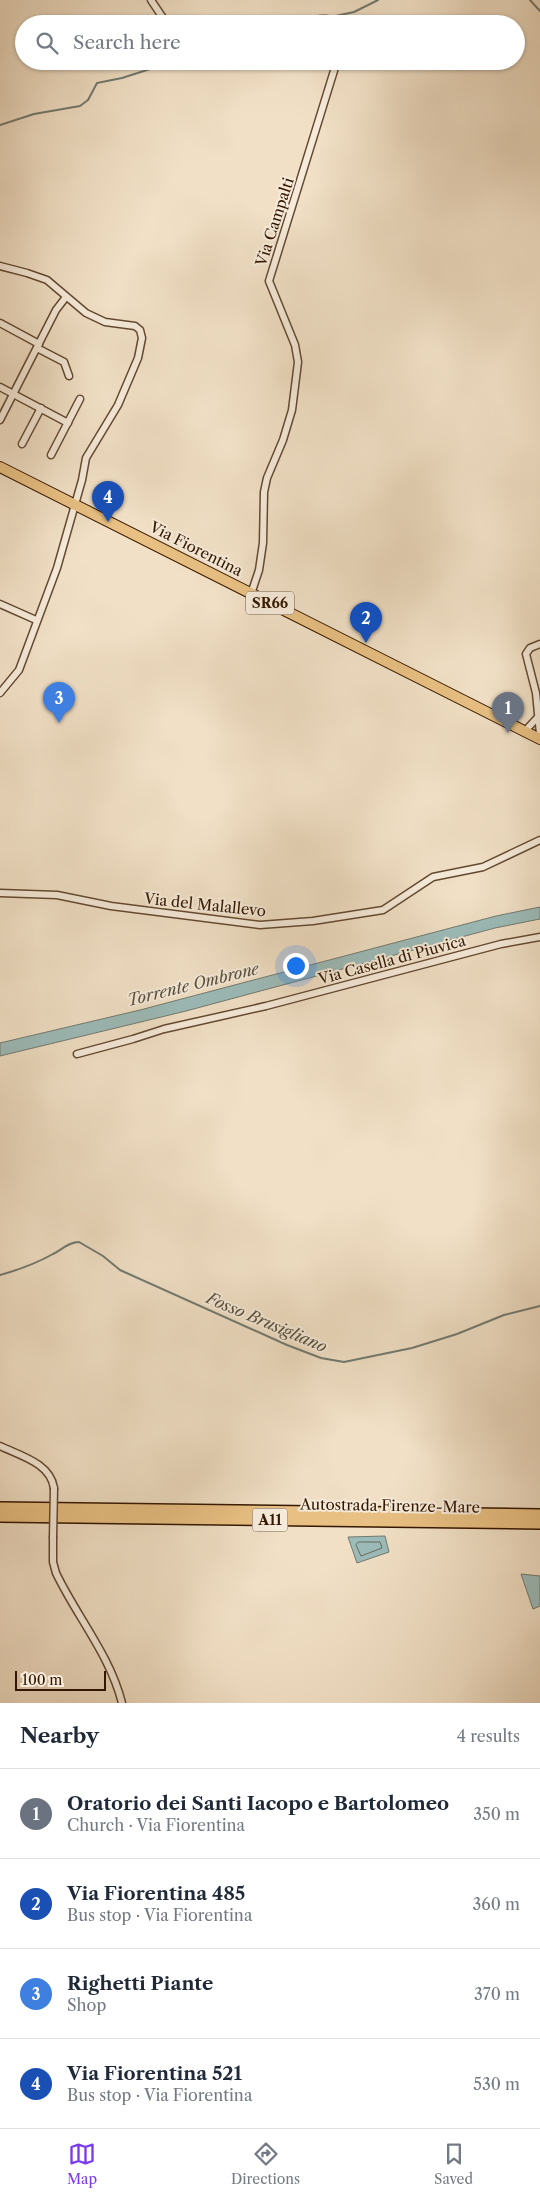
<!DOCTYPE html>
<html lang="en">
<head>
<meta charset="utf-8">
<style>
	body { margin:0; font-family:"Libre Caslon Text",serif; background:#f6f6f7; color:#1f2937 }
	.scale { position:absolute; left:15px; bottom:12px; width:91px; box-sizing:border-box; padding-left:5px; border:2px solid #341700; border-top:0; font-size:14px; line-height:18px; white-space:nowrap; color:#341700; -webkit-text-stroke:4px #f6ebda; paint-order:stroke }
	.you { position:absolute; left:295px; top:965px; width:18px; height:18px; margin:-12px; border:4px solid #fff; border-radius:50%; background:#1a73e8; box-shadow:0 0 0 8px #1a73e833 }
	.badge { display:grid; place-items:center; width:32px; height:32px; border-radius:50%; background:#7c3aed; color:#fff; font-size:16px; font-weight:700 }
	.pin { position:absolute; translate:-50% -41px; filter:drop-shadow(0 1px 2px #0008) }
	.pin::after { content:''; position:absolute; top:26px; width:18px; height:15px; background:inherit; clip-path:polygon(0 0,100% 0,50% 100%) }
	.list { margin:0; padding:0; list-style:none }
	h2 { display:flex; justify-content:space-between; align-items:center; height:65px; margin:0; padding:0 20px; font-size:21px }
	h2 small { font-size:16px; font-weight:400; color:#747a83 }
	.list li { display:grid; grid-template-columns:32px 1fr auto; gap:15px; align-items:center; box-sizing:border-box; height:90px; padding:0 20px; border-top:1px solid #e0e1e3 }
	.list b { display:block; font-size:19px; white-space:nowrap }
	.list p { margin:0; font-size:16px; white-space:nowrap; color:#747a83 }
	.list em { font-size:16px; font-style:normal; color:#747a83 }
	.icon { flex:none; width:28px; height:28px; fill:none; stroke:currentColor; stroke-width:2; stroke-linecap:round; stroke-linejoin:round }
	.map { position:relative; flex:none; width:540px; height:1703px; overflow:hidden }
	.search { position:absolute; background:#fff; box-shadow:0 1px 4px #0004; left:15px; right:15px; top:15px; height:55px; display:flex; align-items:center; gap:12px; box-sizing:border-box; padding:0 18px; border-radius:28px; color:#747a83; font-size:19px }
	.sheet { height:425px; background:#fff }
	nav { display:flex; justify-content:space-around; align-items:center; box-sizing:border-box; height:70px; border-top:1px solid #e0e1e3; background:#fff; font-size:14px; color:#747a83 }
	nav a { display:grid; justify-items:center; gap:2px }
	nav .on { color:#7c3aed }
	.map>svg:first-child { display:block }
</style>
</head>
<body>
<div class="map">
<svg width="540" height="1703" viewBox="0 0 540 1703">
	<rect width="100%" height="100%" fill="#f1e0c6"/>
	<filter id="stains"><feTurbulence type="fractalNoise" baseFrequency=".004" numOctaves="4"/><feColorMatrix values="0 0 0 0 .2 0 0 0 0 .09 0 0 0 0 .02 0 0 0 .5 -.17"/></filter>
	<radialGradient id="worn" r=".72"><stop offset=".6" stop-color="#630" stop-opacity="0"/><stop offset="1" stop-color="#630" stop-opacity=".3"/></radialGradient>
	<!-- water -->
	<g fill="#9cbcba" stroke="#727a70">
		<polygon points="540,907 540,919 495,928 186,1011 0,1056 0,1043 140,1010 496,916"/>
		<polygon points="385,1536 389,1552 357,1563 348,1537"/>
		<polygon points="521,1574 540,1576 540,1606 533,1609"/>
	</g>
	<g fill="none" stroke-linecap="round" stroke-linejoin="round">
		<!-- shore -->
		<polygon stroke="#686a5d" stroke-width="1" points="359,1542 380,1542 382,1548 361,1556 356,1545"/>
		<!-- stream -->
		<g stroke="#727a70" stroke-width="2">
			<polyline points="530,0 540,11"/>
			<polyline points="331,17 354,12 378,0"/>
			<polyline points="289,24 301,19 314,17"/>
			<polyline points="0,125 34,114 80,106 88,100 97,83 122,78 175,61"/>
			<path d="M0 1275C18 1270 37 1263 53 1254 62 1250 68 1242 79 1242L103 1256 120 1270 287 1345 321 1358 344 1362 412 1348 457 1334 504 1315 540 1306"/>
		</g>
		<!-- street casing -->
		<g stroke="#634932" stroke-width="9">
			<g id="street">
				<polyline points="151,0 167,24"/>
				<path d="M301 24C312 20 330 15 340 24"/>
				<polyline points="0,266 27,273 47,280 86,313 105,322 135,326 140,330 142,338 138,358 118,405 86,458 82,480 57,568 19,670 0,693"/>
				<polyline points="0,323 39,344"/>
				<polyline points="37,348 64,362 69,376"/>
				<polyline points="0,387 68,423"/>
				<polyline points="0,420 56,310 66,297"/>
				<polyline points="22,444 41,408"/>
				<polyline points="51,455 80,399"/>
				<polyline points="251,594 259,570 263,543 264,492 267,478 283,440 292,410 298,362 295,345 269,281 337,61"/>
				<polyline points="0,604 36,620"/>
				<polyline points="540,644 530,648 526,654 536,693 540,734"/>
				<polyline points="525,731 539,716"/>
				<polyline points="0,893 57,895 111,906 260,925 313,921 383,910 433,877 483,867 540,840"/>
				<polyline points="77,1054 133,1039 164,1029 266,1006 501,944 540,937"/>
				<path d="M0 1446C21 1456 50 1463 54 1488"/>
				<path d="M53 1538V1562L56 1573C77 1617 110 1655 122 1703"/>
			</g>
		</g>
		<!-- primary casing -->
		<g stroke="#341700" stroke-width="12">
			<polyline id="primary" points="0,467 540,739"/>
		</g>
		<!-- highway casing -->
		<g stroke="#341700" stroke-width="14">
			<g id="highway">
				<polyline points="0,1508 540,1515"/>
				<polyline points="0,1516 540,1523"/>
			</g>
		</g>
		<!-- street -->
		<use href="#street" stroke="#f6ebda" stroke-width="6"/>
		<!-- primary -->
		<use href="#primary" stroke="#e8c083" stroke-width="10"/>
		<!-- highway -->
		<use href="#highway" stroke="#e8c083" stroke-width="11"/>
		<!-- street-bridge casing -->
		<g stroke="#634932" stroke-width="9" stroke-linecap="butt">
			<polyline id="street-bridge" points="53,1538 54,1488"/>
		</g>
		<!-- street-bridge -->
		<use href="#street-bridge" stroke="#f6ebda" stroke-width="6"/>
	</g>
	<g text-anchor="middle" stroke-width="4" stroke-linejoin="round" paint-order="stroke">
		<!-- shield labels -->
		<g fill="#f6ebda" stroke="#6e5741" stroke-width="1">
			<rect x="246" y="591.5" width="48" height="23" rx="4"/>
			<rect x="252.5" y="1508.5" width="35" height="23" rx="4"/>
		</g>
		<g font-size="14" font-weight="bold" fill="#341700">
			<text x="270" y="608">SR66</text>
			<text x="270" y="1525">A11</text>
		</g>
		<!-- street labels -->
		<g font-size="15" fill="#341700" stroke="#f6ebda">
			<text transform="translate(275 222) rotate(-72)" y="5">Via Campalti</text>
			<text transform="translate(196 549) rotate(27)" y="5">Via Fiorentina</text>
			<text transform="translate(205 905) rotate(6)" y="5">Via del Malallevo</text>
			<text transform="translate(392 960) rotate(-15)" y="5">Via Casella di Piuvica</text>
			<text transform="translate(390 1506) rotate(1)" y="5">Autostrada Firenze-Mare</text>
		</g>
		<!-- water labels -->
		<g font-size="16" font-style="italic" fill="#585141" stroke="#f6ebda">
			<text transform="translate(193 984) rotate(-14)" y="6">Torrente Ombrone</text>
			<text transform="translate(267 1322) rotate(23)" y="6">Fosso Brusigliano</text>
		</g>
	</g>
	<rect width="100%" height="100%" filter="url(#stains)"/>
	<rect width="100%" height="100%" fill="url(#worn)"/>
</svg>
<div class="scale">100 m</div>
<div class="you"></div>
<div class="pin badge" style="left:508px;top:733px;background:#6b7280">1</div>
<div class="pin badge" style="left:366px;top:643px;background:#1a4fb4">2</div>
<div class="pin badge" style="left:59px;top:723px;background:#3f7fe0">3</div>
<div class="pin badge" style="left:108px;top:522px;background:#1a4fb4">4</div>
<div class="search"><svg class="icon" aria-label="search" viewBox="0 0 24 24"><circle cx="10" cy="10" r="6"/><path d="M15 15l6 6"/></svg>Search here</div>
</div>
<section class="sheet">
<h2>Nearby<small>4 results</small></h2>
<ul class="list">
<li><span class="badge" style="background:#6b7280">1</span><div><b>Oratorio dei Santi Iacopo e Bartolomeo</b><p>Church · Via Fiorentina</p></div><em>350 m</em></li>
<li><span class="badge" style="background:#1a4fb4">2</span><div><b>Via Fiorentina 485</b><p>Bus stop · Via Fiorentina</p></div><em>360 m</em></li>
<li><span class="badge" style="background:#3f7fe0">3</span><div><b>Righetti Piante</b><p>Shop</p></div><em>370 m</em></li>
<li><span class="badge" style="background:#1a4fb4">4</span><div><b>Via Fiorentina 521</b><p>Bus stop · Via Fiorentina</p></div><em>530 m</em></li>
</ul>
</section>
<nav>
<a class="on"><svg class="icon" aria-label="map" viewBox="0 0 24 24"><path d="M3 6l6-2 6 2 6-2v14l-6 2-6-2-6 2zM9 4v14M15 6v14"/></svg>Map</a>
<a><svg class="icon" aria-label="directions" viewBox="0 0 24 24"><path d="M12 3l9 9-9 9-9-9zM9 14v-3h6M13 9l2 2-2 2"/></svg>Directions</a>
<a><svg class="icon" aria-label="saved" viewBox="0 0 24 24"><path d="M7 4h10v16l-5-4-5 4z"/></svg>Saved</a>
</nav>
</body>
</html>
